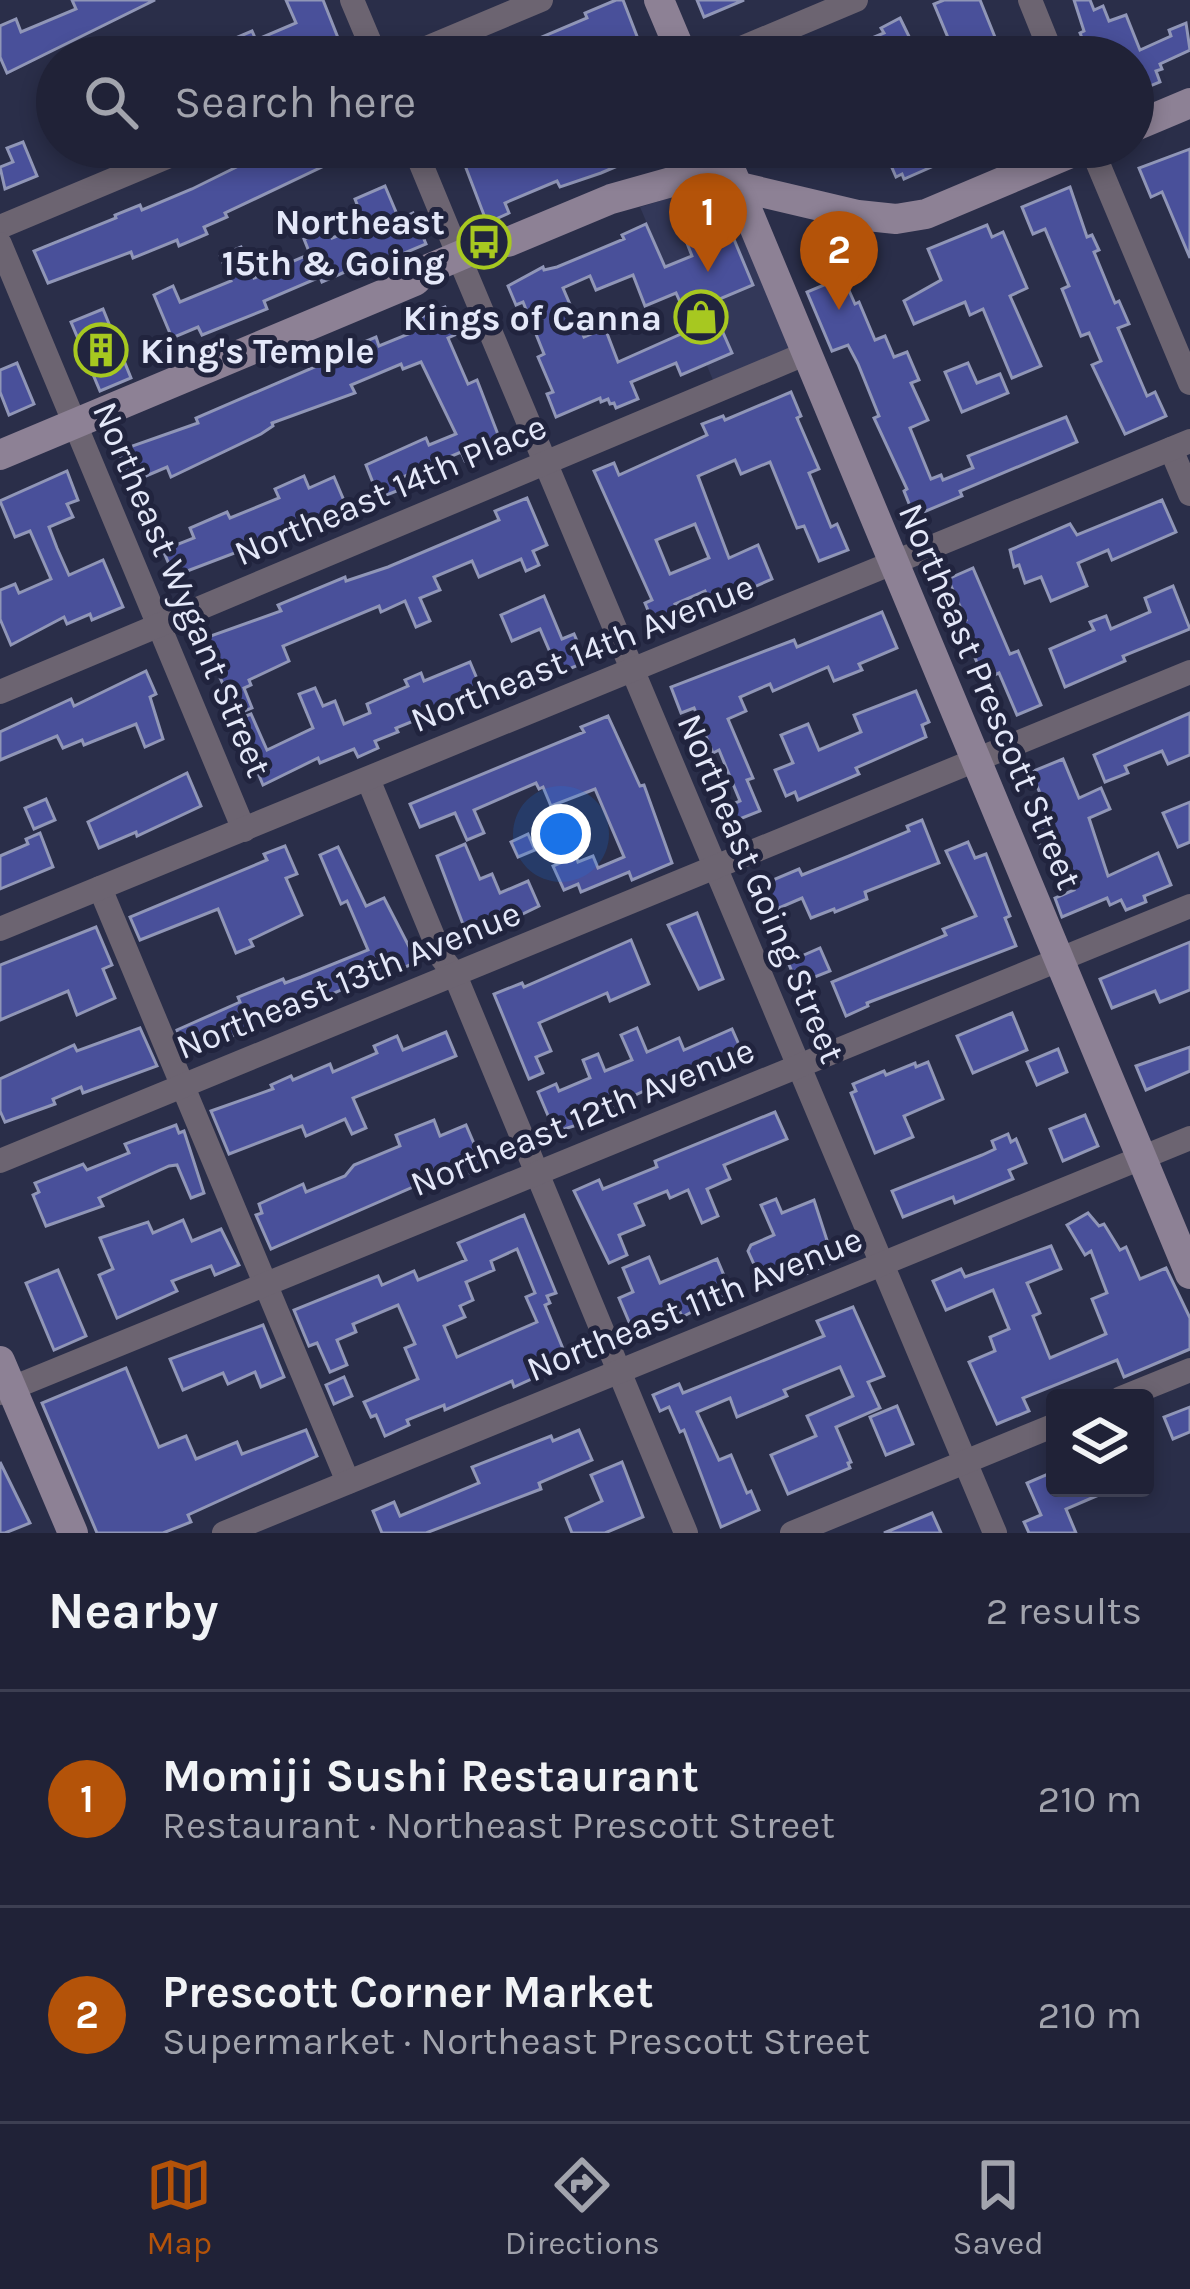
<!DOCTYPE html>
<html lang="en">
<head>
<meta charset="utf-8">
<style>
	body { margin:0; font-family:Karla,sans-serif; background:#282a3f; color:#f1f3f6 }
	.controls { position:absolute; right:36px; bottom:36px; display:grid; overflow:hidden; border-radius:12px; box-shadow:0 6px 18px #0003 }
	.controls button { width:108px; height:108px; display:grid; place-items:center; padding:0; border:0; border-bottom:3px solid #3d3f52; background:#202237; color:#f1f3f6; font:60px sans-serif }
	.you { position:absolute; left:561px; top:834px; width:42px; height:42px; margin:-30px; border:9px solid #fff; border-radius:50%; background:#1a73e8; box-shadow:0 0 0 18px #1a73e833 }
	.badge { display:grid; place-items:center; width:78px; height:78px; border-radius:50%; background:#b45309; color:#fff; font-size:39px; font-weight:700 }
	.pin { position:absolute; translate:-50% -99px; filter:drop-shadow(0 3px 6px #0008) }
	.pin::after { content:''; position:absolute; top:63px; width:42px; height:36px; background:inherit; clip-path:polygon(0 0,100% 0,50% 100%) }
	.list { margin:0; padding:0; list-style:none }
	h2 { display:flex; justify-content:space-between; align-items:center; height:156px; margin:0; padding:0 48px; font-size:51px }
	h2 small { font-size:39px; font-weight:400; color:#a2a4ad }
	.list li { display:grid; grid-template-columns:78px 1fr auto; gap:36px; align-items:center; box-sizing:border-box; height:216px; padding:0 48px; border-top:3px solid #3d3f52 }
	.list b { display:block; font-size:45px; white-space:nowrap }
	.list p { margin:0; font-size:39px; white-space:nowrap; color:#a2a4ad }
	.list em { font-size:39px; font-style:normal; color:#a2a4ad }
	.icon { flex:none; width:66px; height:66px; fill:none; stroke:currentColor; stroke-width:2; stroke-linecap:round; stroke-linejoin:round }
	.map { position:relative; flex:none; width:1190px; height:1533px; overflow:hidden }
	.search { position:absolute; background:#202237; box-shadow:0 6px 18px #0003; left:36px; right:36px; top:36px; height:132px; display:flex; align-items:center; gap:30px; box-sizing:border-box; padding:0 42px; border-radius:66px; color:#a2a4ad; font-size:45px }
	.sheet { height:588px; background:#202237 }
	nav { display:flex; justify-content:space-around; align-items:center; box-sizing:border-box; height:168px; border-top:3px solid #3d3f52; background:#202237; font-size:33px; color:#a2a4ad }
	nav a { display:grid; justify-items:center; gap:6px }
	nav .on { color:#b45309 }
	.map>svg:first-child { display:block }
</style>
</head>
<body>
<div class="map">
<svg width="1190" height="1533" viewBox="0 0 1190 1533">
	<rect width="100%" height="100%" fill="#2a2e49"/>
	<!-- built -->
	<polygon fill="#333859" points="673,197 733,205 793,347 713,380 640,207"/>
	<!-- building -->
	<g fill="#49509a" stroke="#9096b7" stroke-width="3" fill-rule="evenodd">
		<polygon points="72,0 155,0 7,73 0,57 0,26 16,19 21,32 76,9"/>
		<polygon points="286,0 323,0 342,48 320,57 233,57 226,42 252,31 256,40 296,23"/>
		<polygon points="616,0 623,0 645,57 495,57 587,18 585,13"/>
		<polygon points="697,0 744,0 704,17"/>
		<polygon points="944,0 980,0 1003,57 923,57 951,45 934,4"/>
		<polygon points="1074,0 1090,0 1094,10 1103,6 1109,21 1126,15 1140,50 1171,36 1169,30 1186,23 1190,50 1160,64 1162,69 1156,71 1160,82 1133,93 1133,57 1090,57 1080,33 1084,31"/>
		<polygon points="900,18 919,57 827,57 884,33 881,28"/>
		<polygon points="23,142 37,176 5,189 0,167 13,162 7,148"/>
		<polygon points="277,147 364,147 225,213 227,217 204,227 207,234 179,246 177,240 133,258 131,252 48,283 34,251 116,218 115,215 140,205 142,210 192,189"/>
		<polygon points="458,147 532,147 535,156 556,147 662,147 601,173 560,187 557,181 505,203 509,213 487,223"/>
		<polygon points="883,147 977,147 904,179 902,174 896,177"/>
		<polygon points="1190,149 1190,258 1162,192 1151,197 1139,168"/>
		<polygon points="385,186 399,219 413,213 426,244 364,270 361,265 322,282 320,277 264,301 267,309 202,335 198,327 172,338 154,295 173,286 180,302 231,281 220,256 241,247 254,278 310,254 304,239 328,230 332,238 365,225 355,199"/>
		<polygon points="1070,187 1087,237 1092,235 1099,250 1094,252 1115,303 1119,301 1129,324 1118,328 1135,368 1147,396 1155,392 1166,416 1125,434 1092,365 1101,361 1089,333 1081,336 1062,289 1069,286 1045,229 1033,234 1022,207"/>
		<path d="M646 224 665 267 692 256 687 243 728 225 753 285 710 303 732 353 681 375 676 363 631 382 638 399 616 408 614 403 610 404 608 399 601 402 600 398 556 417 547 394 553 392 538 357 544 354 523 302 516 305 508 286 543 267 544 270 557 267 624 239 622 235ZM633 275 645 306 676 293 692 329 618 362 605 328 584 337 563 288 590 276 596 290Z"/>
		<polygon points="987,225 992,237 1003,232 1027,288 1010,296 1041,366 1012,378 983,309 970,315 965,302 914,324 904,301 941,280 928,249"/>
		<polygon points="843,277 855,304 859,302 875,340 885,336 894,357 907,352 919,380 911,383 928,420 910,428 931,479 941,475 943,480 973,468 968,456 1066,417 1077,442 960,491 962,496 914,516 904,491 907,489 874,418 879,416 858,364 848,345 832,351 807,292"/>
		<polygon points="445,307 457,334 448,338 468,384 477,380 502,445 465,461 461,452 398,479 402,489 379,498 366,465 426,438 429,445 456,434 421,362 403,369 401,364 351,385 355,393 272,423 273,426 261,434 171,477 167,467 132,482 118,451 198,423 196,418 317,366 314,359 337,350 338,353 376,337 379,346 411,333 407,323"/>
		<polygon points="103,309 131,378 100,391 71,322"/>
		<polygon points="17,363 34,404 9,415 0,392 0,370"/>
		<polygon points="968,363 977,383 1000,374 1008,393 962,412 945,372"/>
		<path d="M791 392 801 416 797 418 819 469 809 473 831 527 837 524 848 550 819 561 804 526 797 528 770 462 741 474 735 460 698 476 729 558 758 545 772 579 711 606 705 591 675 604 682 621 657 632 645 603 652 600 594 471 614 463 619 475 707 435 702 424 723 416 725 420ZM695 524 709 558 670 574 656 540Z"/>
		<polygon points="67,471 78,500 67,504 73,517 49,527 57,548 69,575 103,560 123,607 92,620 90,614 67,624 64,617 11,645 0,619 0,590 15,584 19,593 51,579 30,531 15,537 0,501"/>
		<polygon points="304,476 309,488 334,477 348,510 174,576 163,550 194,538 190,528 227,512 230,518 279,498 275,489"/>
		<polygon points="527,498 547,545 533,551 539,565 526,571 521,559 479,577 472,561 434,577 440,590 420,598 430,621 416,627 405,601 381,612 379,606 283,646 289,661 249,680 251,685 244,688 252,708 237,714 202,639 281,611 278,605 345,577 346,581 388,567 499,520 495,511"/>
		<polygon points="1162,500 1176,532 1112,560 1108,550 1078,563 1087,586 1051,601 1041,577 1025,583 1019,565 1014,567 1010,550 1070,524 1077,535"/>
		<polygon points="973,568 1010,654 1018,651 1041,705 1017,715 999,673 984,679 960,622 966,620 948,579"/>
		<polygon points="1173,586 1190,629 1123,656 1125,661 1065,687 1050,649 1094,630 1090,622 1106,616 1111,629 1150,612 1145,598"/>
		<polygon points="544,596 562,639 574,634 586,662 559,673 540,629 512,641 501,615"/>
		<polygon points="882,612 897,648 859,664 862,670 834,681 828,667 773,691 770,684 740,697 746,711 728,719 753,778 747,780 760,811 732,822 726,807 740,801 719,750 713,753 694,708 681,713 671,687 794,640 797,647"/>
		<polygon points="470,662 483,693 396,728 398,732 375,741 378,748 358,757 354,749 320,763 318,758 263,785 236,720 251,714 267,750 313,728 299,694 315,688 323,706 335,701 344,724 370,713 367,704 408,686 405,680 421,673 424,681"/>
		<polygon points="146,671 156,694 150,697 163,739 145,747 136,724 84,745 82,740 63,748 57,736 0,760 0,732 71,699 74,706"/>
		<polygon points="916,691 929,722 922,725 926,737 856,768 859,774 798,800 795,792 786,796 775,770 793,763 781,735 808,724 819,750 861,732 854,715"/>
		<polygon points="1190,713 1190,755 1168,764 1162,751 1125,766 1128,773 1105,782 1094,755"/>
		<polygon points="608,716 640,786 644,785 672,863 632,880 629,872 581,892 578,884 564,890 553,866 576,856 578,862 593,856 598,868 624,857 595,789 551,806 543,787 539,789 536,783 474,810 484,833 467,840 455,813 420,827 410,804 584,732 581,727"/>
		<polygon points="1063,759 1079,798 1101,788 1110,809 1089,818 1108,876 1158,853 1171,885 1144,896 1146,902 1126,910 1121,900 1110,905 1107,898 1062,917 1055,898 1074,890 1055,844 1043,849 1034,826 1051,819 1031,772"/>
		<polygon points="187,773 201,806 137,836 136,832 99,848 88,822"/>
		<polygon points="46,799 55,820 34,829 25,808"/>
		<polygon points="1190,802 1190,842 1178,847 1163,813"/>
		<polygon points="922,820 939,863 865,892 867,899 835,912 834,909 811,918 802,898 772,911 761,885 799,869 802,875 849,856 909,831 907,826"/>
		<polygon points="40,833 53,867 0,889 0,856 28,844 26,839"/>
		<polygon points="528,834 535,850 518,857 511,842"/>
		<polygon points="968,842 975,858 986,854 1010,916 1005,918 1016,946 867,1003 868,1006 846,1016 832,982 946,935 943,929 976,916 946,851"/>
		<polygon points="465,844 480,879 492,874 500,893 528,881 539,906 469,940 437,856"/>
		<polygon points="285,846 297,874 286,878 302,915 250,940 253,946 236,953 218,909 140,940 130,917 267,860 264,854"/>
		<polygon points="338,847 366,906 384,898 417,962 391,973 389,969 252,1029 218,1041 216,1037 185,1050 177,1030 240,1002 238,997 283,979 285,983 301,977 368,950 347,901 341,904 320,855"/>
		<polygon points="697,913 723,979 699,989 668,925"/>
		<polygon points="96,927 112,965 103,969 115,998 77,1015 68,991 0,1020 0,965"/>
		<polygon points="631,940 649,984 610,1001 607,993 539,1023 551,1051 536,1057 543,1073 529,1079 494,994 522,983 524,987"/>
		<polygon points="1190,942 1190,990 1160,1002 1155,991 1112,1008 1100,979"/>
		<polygon points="820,948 830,971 797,984 788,962"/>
		<polygon points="1012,1013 1027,1050 973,1073 957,1036"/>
		<polygon points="140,1028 157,1066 83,1093 81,1087 53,1099 55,1104 5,1122 0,1111 0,1079 74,1045 77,1051"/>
		<polygon points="637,1028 647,1052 679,1038 684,1050 732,1029 743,1054 709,1068 706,1062 612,1106 615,1113 555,1132 538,1092 556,1084 559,1091 590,1078 583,1060 598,1054 605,1071 632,1060 621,1035"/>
		<polygon points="446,1032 456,1056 353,1098 366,1128 352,1134 345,1119 306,1136 302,1126 229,1154 211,1111 273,1089 271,1085 291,1076 293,1080 330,1064 333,1072 377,1053 374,1046 397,1036 403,1050"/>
		<polygon points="1190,1047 1190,1071 1146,1090 1136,1066"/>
		<polygon points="1058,1049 1067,1072 1037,1085 1027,1062"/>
		<polygon points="928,1062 943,1099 904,1116 913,1137 875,1153 851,1093 856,1091 853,1084 884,1071 886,1075 915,1063 916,1067"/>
		<polygon points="775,1112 787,1139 724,1165 730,1179 707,1189 718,1216 702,1223 688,1190 670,1198 667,1191 635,1204 644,1225 619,1235 627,1255 609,1263 574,1191 599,1180 603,1189 657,1167 655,1161"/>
		<polygon points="1085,1115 1098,1146 1063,1161 1050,1129"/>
		<polygon points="434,1120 440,1136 466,1125 484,1167 470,1173 467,1165 459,1167 271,1249 256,1215 262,1213 259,1204 303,1184 306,1192 345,1176 354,1165 400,1146 396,1135"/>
		<polygon points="176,1125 179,1133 184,1131 204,1193 191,1198 177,1165 169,1166 99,1198 103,1206 46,1226 33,1195 39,1192 35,1183 83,1164 87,1170 129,1153 125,1144"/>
		<polygon points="1008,1134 1011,1142 1016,1139 1026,1163 1009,1170 1013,1179 955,1203 953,1197 903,1217 892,1191 982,1155 995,1149 992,1141"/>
		<polygon points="776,1199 782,1213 814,1200 834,1262 803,1275 798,1264 761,1280 748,1251 751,1245 774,1235 761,1205"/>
		<polygon points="1088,1213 1099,1226 1104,1224 1120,1250 1126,1247 1140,1279 1166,1268 1190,1318 1190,1349 1124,1377 1117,1360 1023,1398 1029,1411 997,1424 969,1362 995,1351 990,1337 1009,1329 993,1290 946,1310 933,1281 961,1269 965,1277 1051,1246 1061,1269 1027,1283 1040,1313 1033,1316 1050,1358 1106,1334 1092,1299 1107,1293 1091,1251 1085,1255 1067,1225"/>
		<path d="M524 1215 556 1293 547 1296 550 1303 545 1305 566 1356 533 1370 536 1377 514 1387 512 1381 445 1410 444 1405 407 1420 409 1425 385 1436 376 1415 371 1417 364 1402 418 1379 405 1348 415 1344 398 1305 353 1324 356 1332 337 1340 347 1365 330 1372 317 1343 309 1346 294 1310 378 1276 382 1285 414 1271 418 1280 466 1260 458 1243ZM517 1249 535 1293 526 1297 537 1322 457 1357 444 1326 465 1317 460 1306 473 1300 466 1282 494 1270 491 1261Z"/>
		<polygon points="183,1220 192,1241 221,1229 239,1265 215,1275 211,1266 172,1281 177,1291 117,1318 99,1275 113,1269 100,1238 148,1222 153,1233"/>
		<polygon points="649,1257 660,1283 717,1259 731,1292 682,1317 680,1312 654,1323 656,1328 635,1336 619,1298 633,1292 623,1268"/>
		<polygon points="58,1270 86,1336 54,1350 26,1283"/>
		<polygon points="853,1307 884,1376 868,1382 880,1408 836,1427 851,1462 848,1463 850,1468 788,1494 771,1455 816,1436 807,1416 853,1396 840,1367 784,1390 787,1396 737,1417 730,1398 697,1412 719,1460 731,1455 747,1493 751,1491 759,1510 721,1527 684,1430 680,1432 669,1407 660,1411 653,1395 679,1384 683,1393 824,1336 817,1321"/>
		<polygon points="263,1325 284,1377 261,1387 255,1372 228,1384 223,1373 183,1390 170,1359"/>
		<polygon points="126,1368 159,1447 186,1436 196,1459 237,1442 242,1454 306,1430 317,1456 188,1515 191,1522 163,1533 97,1533 42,1403"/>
		<polygon points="344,1377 352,1396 334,1404 326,1385"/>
		<polygon points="897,1406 913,1444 886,1455 870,1417"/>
		<polygon points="1190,1407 1190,1432 1173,1439 1164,1417"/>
		<polygon points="579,1430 592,1460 539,1483 541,1489 426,1533 382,1533 373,1511 394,1502 400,1516 479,1483 472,1467 551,1436 553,1441"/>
		<polygon points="0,1462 30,1523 5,1533 0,1533"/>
		<polygon points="622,1462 643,1517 605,1533 572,1533 566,1518 602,1501 591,1475"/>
		<polygon points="1055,1471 1055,1488 1115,1488 1066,1509 1076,1533 1029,1533 1024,1522 1041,1515 1027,1483"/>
		<polygon points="932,1513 941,1533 884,1533"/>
	</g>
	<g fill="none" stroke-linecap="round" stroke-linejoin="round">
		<!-- street -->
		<g stroke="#6c6471" stroke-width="24">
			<polyline points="352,0 376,57"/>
			<polyline points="1030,0 1053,57"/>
			<polyline points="405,57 541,0"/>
			<polyline points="720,57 856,0"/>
			<polyline points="414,147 459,256"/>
			<polyline points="1091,147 1190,383"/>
			<polyline points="0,227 191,147"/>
			<polyline points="0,244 244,830"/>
			<polyline points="464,269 995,1533"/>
			<polyline points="1171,449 1190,494"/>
			<polyline points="0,692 807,353"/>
			<polyline points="368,779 442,958 455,975 686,1533"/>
			<polyline points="100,888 348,1482"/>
			<polyline points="0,929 1190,441"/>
			<polyline points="0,1161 1190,672"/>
			<polyline points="0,1393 1190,906"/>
			<polyline points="1121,1398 1190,1370"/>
			<polyline points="224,1533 1190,1138"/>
			<polyline points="792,1533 1055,1425"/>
		</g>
		<!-- secondary -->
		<g stroke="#8d8195" stroke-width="30">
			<polyline points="659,0 683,57"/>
			<polyline points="1133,127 1190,103"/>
			<polyline points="721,147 1190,1274"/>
			<polyline points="0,455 415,281 426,270 492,242 508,242 611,199 675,181 710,180 858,215 896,219 926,214 1085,147"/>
			<polyline points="0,1361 73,1533"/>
		</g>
	</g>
	<!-- icons -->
	<defs>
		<g id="bus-ring" transform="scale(2.7)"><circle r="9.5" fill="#21243e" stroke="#a7c820" stroke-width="1.5"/><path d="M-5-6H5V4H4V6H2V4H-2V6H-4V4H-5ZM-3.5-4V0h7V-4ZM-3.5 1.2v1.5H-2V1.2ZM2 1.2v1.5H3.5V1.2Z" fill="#a7c820"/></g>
		<g id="shop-ring" transform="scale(2.7)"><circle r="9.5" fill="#21243e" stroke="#a7c820" stroke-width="1.5"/><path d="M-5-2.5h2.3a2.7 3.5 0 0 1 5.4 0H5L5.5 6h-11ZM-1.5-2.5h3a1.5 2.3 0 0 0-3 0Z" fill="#a7c820"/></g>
		<g id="building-ring" transform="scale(2.7)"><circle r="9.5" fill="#21243e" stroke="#a7c820" stroke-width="1.5"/><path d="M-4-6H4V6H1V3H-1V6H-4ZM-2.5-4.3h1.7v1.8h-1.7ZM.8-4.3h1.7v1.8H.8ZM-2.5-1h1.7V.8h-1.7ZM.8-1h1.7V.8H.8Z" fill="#a7c820"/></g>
	</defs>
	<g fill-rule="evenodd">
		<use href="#bus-ring" x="484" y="242"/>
		<use href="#shop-ring" x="701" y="317"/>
		<use href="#building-ring" x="101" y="350"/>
	</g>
	<g text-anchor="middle" stroke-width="10" stroke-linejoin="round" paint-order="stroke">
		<!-- poi labels -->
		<g font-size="36" font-weight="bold" fill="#e4e8f9" stroke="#21243e" text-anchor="end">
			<text x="445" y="234">Northeast<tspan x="445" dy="41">15th &amp; Going</tspan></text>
			<text x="662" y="330">Kings of Canna</text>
			<text x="140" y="363" text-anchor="start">King's Temple</text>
		</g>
		<!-- street labels -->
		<g font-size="36" fill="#e4e8f9" stroke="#21243e">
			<text transform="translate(390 489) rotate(-23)" y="13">Northeast 14th Place</text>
			<text transform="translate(183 589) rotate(67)" y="13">Northeast Wygant Street</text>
			<text transform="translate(582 652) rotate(-22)" y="13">Northeast 14th Avenue</text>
			<text transform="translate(991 696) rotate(67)" y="13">Northeast Prescott Street</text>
			<text transform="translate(762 888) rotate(67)" y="13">Northeast Going Street</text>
			<text transform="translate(348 979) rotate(-22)" y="13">Northeast 13th Avenue</text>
			<text transform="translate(582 1116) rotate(-22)" y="13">Northeast 12th Avenue</text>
			<text transform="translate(694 1303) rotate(-22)" y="13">Northeast 11th Avenue</text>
		</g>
	</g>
</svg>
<div class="controls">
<button><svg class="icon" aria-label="layers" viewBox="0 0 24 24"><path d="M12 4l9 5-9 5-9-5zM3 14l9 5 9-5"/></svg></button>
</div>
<div class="you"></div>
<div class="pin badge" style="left:708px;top:272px">1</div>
<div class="pin badge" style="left:839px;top:310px">2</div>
<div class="search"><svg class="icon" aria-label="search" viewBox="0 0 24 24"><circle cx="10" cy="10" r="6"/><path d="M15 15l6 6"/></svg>Search here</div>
</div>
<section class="sheet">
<h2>Nearby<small>2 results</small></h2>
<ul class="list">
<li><span class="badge">1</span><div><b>Momiji Sushi Restaurant</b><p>Restaurant · Northeast Prescott Street</p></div><em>210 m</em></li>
<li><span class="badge">2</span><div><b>Prescott Corner Market</b><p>Supermarket · Northeast Prescott Street</p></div><em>210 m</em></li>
</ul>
</section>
<nav>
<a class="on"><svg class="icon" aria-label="map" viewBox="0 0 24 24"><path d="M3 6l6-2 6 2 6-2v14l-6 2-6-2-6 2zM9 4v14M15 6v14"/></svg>Map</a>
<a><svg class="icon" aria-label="directions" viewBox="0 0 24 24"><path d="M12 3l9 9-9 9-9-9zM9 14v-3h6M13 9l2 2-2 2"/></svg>Directions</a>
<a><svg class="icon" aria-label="saved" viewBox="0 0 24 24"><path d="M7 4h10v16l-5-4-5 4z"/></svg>Saved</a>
</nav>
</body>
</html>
